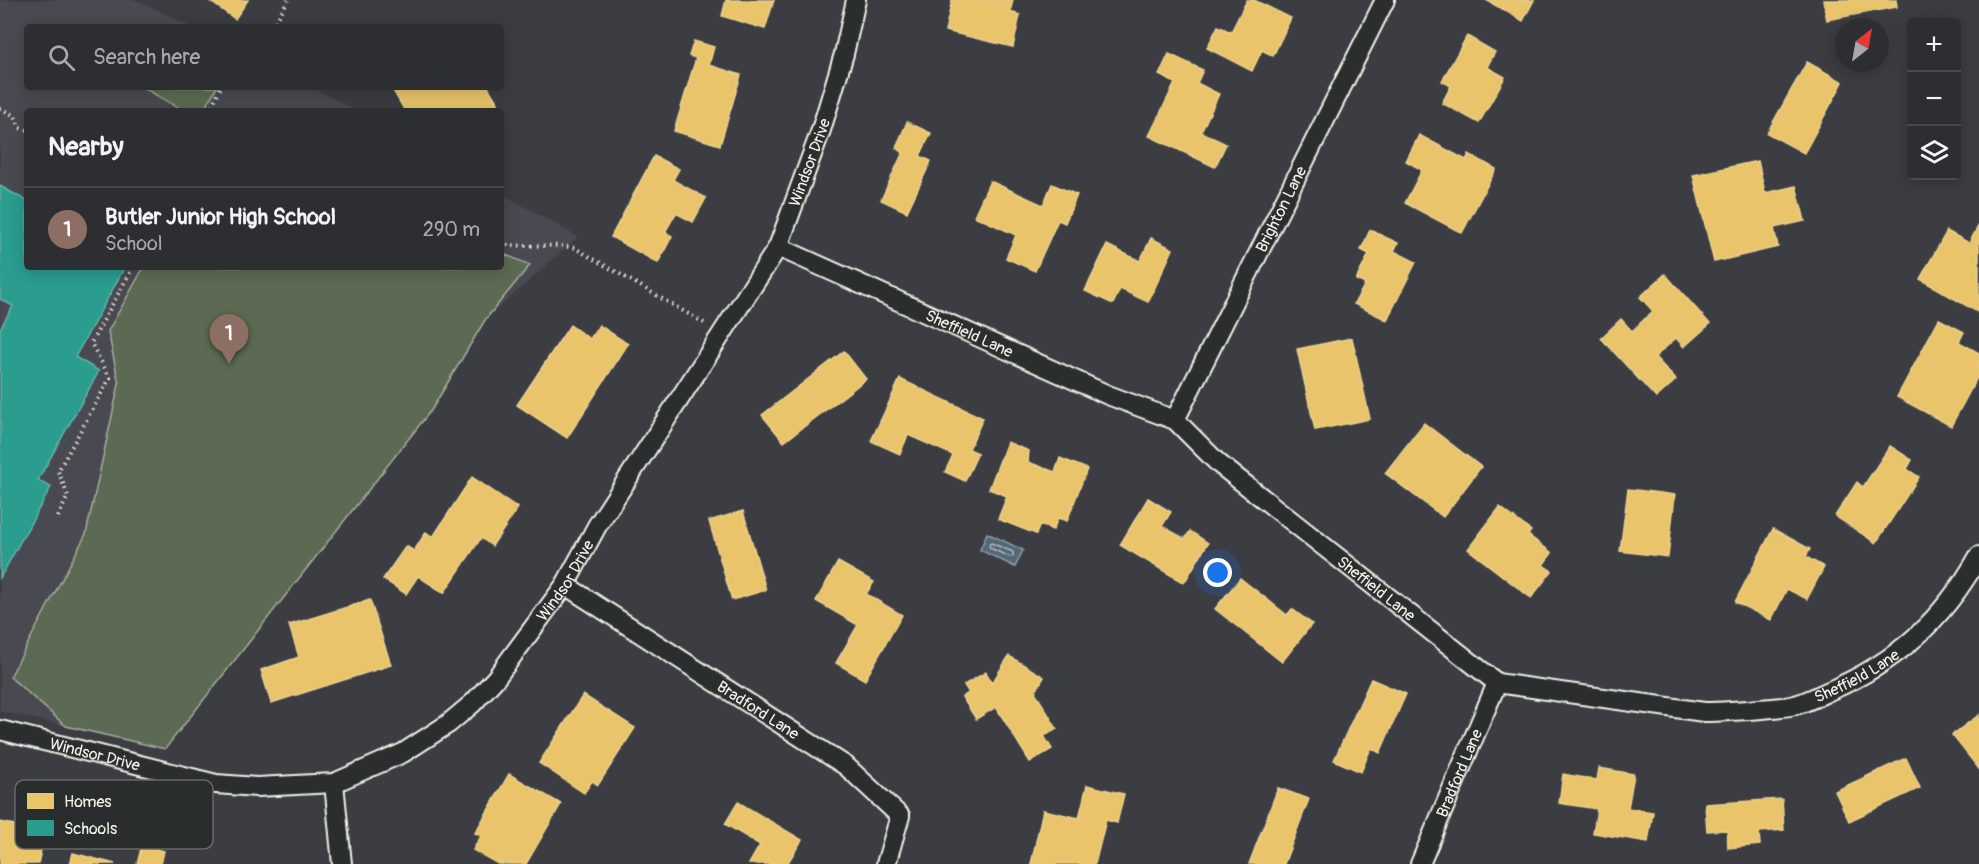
<!DOCTYPE html>
<html lang="en">
<head>
<meta charset="utf-8">
<style>
	body { margin:0; font-family:Pangolin,sans-serif; background:#35363a; color:#f1f3f6 }
	.controls { position:absolute; right:18px; top:18px; display:grid; overflow:hidden; border-radius:6px; box-shadow:0 3px 15px #0003 }
	.controls button { width:54px; height:54px; display:grid; place-items:center; padding:0; border:0; border-bottom:2px solid #484a4d; background:#2d2e32; color:#f1f3f6; font:30px sans-serif }
	.compass { position:absolute; left:1835px; top:18px; width:54px; height:54px; border-radius:50%; background:#2d2e32; box-shadow:0 3px 15px #0003; rotate:31deg }
	.you { position:absolute; left:1218px; top:573px; width:21px; height:21px; margin:-15px; border:4px solid #fff; border-radius:50%; background:#1a73e8; box-shadow:0 0 0 9px #1a73e833 }
	.badge { display:grid; place-items:center; width:39px; height:39px; border-radius:50%; background:#ea580c; color:#fff; font-size:20px; font-weight:700 }
	.pin { position:absolute; translate:-50% -50px; filter:drop-shadow(0 2px 3px #0008) }
	.pin::after { content:''; position:absolute; top:32px; width:21px; height:18px; background:inherit; clip-path:polygon(0 0,100% 0,50% 100%) }
	.list { margin:0; padding:0; list-style:none }
	h2 { display:flex; justify-content:space-between; align-items:center; height:78px; margin:0; padding:0 24px; font-size:26px }
	h2 small { font-size:20px; font-weight:400; color:#a7a8ac }
	.list li { display:grid; grid-template-columns:39px 1fr auto; gap:18px; align-items:center; box-sizing:border-box; height:84px; padding:0 24px; border-top:2px solid #484a4d }
	.list b { display:block; font-size:22px; white-space:nowrap }
	.list p { margin:0; font-size:20px; white-space:nowrap; color:#a7a8ac }
	.list em { font-size:20px; font-style:normal; color:#a7a8ac }
	.icon { flex:none; width:33px; height:33px; fill:none; stroke:currentColor; stroke-width:2; stroke-linecap:round; stroke-linejoin:round }
	.map { position:relative; flex:none; width:1979px; height:864px; overflow:hidden }
	.search { position:absolute; background:#2d2e32; box-shadow:0 3px 15px #0003; left:24px; top:24px; width:480px; height:66px; display:flex; align-items:center; gap:15px; box-sizing:border-box; padding:0 21px; border-radius:6px; color:#a7a8ac; font-size:22px }
	.panel { position:absolute; background:#2d2e32; box-shadow:0 3px 15px #0003; left:24px; top:108px; width:480px; height:162px; border-radius:6px }
	.map>svg:first-child { display:block }
</style>
</head>
<body>
<div class="map">
<svg width="1979" height="864" viewBox="0 0 1979 864">
	<rect width="100%" height="100%" fill="#3c3d43"/>
	<filter id="ink" filterUnits="userSpaceOnUse"><feTurbulence type="fractalNoise" baseFrequency=".0167" numOctaves="2"/><feDisplacementMap in="SourceGraphic" scale="12" xChannelSelector="R" yChannelSelector="G"/><feConvolveMatrix kernelMatrix="1 2 1 2 8 2 1 2 1" color-interpolation-filters="sRGB"/></filter>
	<g filter="url(#ink)">
		<!-- built -->
		<polygon fill="#484851" points="0,0 137,0 192,27 27,27 27,87 311,87 358,111 27,111 27,267 501,267 501,193 578,237 485,320 432,409 165,749 0,711"/>
		<!-- green -->
		<g fill="#5b6b53" stroke="#a8ae9e" stroke-width="1.5">
			<polygon points="142,87 217,87 203,111 184,111"/>
			<polygon points="501,253 530,265 485,320 432,409 165,749 66,726 10,677 86,534 119,384 108,331 144,267 501,267"/>
		</g>
		<!-- water -->
		<polygon fill="#516876" stroke="#929fa4" stroke-width="1.5" points="987,533 1023,550 1015,567 980,550"/>
		<!-- homes -->
		<g fill="#e9c46a" stroke="#ecd290" stroke-width="1.5">
			<polygon points="208,0 248,0 235,19"/>
			<polygon points="726,0 774,0 765,29 722,16"/>
			<polygon points="952,0 1013,0 1010,12 1020,15 1013,47 945,31"/>
			<polygon points="1247,0 1254,0 1291,18 1273,56 1262,50 1252,71 1207,48 1218,26 1231,32"/>
			<polygon points="1486,0 1534,0 1523,21"/>
			<polygon points="1823,0 1896,0 1897,7 1827,20"/>
			<polygon points="1467,36 1495,52 1487,67 1505,77 1479,123 1442,103 1451,86 1442,81"/>
			<polygon points="694,41 714,47 709,65 741,75 720,145 674,131 696,58 689,56"/>
			<polygon points="1169,54 1203,70 1197,83 1219,94 1201,132 1226,144 1215,167 1149,136 1175,83 1159,75"/>
			<polygon points="1807,62 1843,82 1804,153 1767,133"/>
			<polygon points="391,87 429,87 432,92 440,87 488,87 502,110 405,111"/>
			<polygon points="907,122 931,133 920,156 931,161 907,212 881,200 903,152 896,148"/>
			<polygon points="1419,135 1466,160 1469,154 1496,169 1462,233 1405,203 1422,170 1406,161"/>
			<polygon points="654,156 679,169 673,180 706,198 693,222 676,213 665,232 672,236 658,263 611,237"/>
			<polygon points="1758,161 1765,193 1796,186 1805,221 1774,228 1778,247 1714,262 1693,175"/>
			<polygon points="990,181 1043,205 1052,184 1077,195 1065,223 1058,220 1035,271 1006,258 1016,235 974,216"/>
			<polygon points="1979,225 1979,313 1920,279 1947,231 1969,243"/>
			<polygon points="1370,230 1398,243 1394,251 1416,262 1387,320 1354,304 1365,284 1356,280 1369,254 1361,250"/>
			<polygon points="1151,238 1173,249 1148,302 1120,289 1113,304 1085,291 1107,245 1140,261"/>
			<polygon points="1665,274 1710,324 1684,347 1676,338 1655,357 1676,380 1656,398 1601,338 1621,319 1632,331 1653,311 1640,297"/>
			<polygon points="1939,319 1964,332 1959,342 1979,353 1979,374 1951,426 1897,397"/>
			<polygon points="570,325 590,339 599,325 628,344 567,438 517,405"/>
			<polygon points="1352,338 1370,419 1315,430 1297,349"/>
			<polygon points="844,351 866,379 784,442 762,415"/>
			<polygon points="900,379 983,418 969,449 978,453 965,481 945,472 953,455 908,435 900,454 871,441"/>
			<polygon points="1424,423 1481,467 1443,517 1385,473"/>
			<polygon points="1007,442 1029,451 1028,462 1055,472 1060,458 1087,469 1067,521 1058,518 1053,530 1040,525 1036,534 998,519 1007,496 989,489"/>
			<polygon points="1890,446 1912,460 1907,469 1919,477 1876,543 1835,516 1857,482 1863,487"/>
			<polygon points="472,477 518,508 492,546 481,538 444,593 418,576 406,594 383,579 406,546 414,551 426,532 433,537"/>
			<polygon points="1628,489 1675,495 1668,557 1620,551"/>
			<polygon points="1148,498 1171,512 1162,526 1185,539 1190,531 1208,543 1184,583 1120,545"/>
			<polygon points="1500,507 1531,531 1528,535 1552,553 1543,565 1552,571 1531,598 1468,549"/>
			<polygon points="743,511 766,590 732,600 709,521"/>
			<polygon points="1773,529 1810,549 1806,557 1824,567 1807,599 1787,589 1771,620 1735,602"/>
			<polygon points="838,562 874,582 866,594 902,615 865,680 836,663 858,625 816,601"/>
			<polygon points="1240,578 1287,615 1292,609 1312,624 1282,662 1215,609"/>
			<polygon points="370,600 391,665 271,703 261,670 299,657 289,625"/>
			<polygon points="1009,656 1044,677 1035,692 1057,729 1044,736 1052,749 1030,762 996,707 976,719 962,697 969,693 964,685 986,672 992,683"/>
			<polygon points="1371,679 1406,694 1380,753 1371,748 1361,772 1334,760"/>
			<polygon points="583,695 635,728 598,785 592,781 584,793 539,763"/>
			<polygon points="1979,715 1979,769 1952,735"/>
			<polygon points="1906,758 1920,788 1849,821 1835,791"/>
			<polygon points="1599,768 1634,774 1628,808 1653,812 1648,842 1593,833 1597,809 1559,803 1563,774 1597,780"/>
			<polygon points="509,774 561,804 526,864 498,864 473,850 481,836 475,833"/>
			<polygon points="1087,785 1124,794 1117,823 1106,820 1095,864 1031,864 1043,810 1079,818"/>
			<polygon points="1278,788 1309,799 1284,864 1249,864"/>
			<polygon points="1782,799 1784,830 1759,832 1760,845 1728,848 1727,830 1707,831 1705,804"/>
			<polygon points="738,802 802,840 787,864 749,864 760,845 725,824"/>
			<polygon points="0,822 45,831 38,864 0,864"/>
			<polygon points="142,845 164,851 161,864 137,864"/>
			<polygon points="73,853 115,864 70,864"/>
		</g>
		<!-- schools -->
		<polygon fill="#2a9d8f" stroke="#67b6aa" stroke-width="1.5" points="0,186 27,201 27,267 125,267 75,357 99,371 38,480 51,487 0,578 0,329 13,306 0,299"/>
		<g fill="none" stroke-linecap="round" stroke-linejoin="round">
			<!-- shore -->
			<polygon stroke="#b3baba" stroke-width="1.5" points="991,543 1013,552 1013,556 1010,557 990,548 989,545"/>
			<!-- minor casing -->
			<g stroke="#f4f1e8" stroke-width="22">
				<g id="minor">
					<path id="s1" d="M778 247 1108 395 1175 420 1218 463 1497 683 1704 712C1727 712 1749 710 1772 708 1780 707 1788 707 1795 705 1807 702 1818 696 1829 691 1897 662 1943 620 1979 556"/>
					<path id="s2" d="M1175 420 1385 0"/>
					<path id="s3" d="M565 585 846 766 900 816 886 864"/>
					<path id="s4" d="M0 730 216 784 257 787 334 783 403 753 448 724 473 703 496 678 565 585 597 526 778 247 821 130 844 54 856 0"/>
					<polyline points="334,783 342,864"/>
					<path id="s5" d="M1420 864 1497 683"/>
				</g>
			</g>
			<!-- path -->
			<g stroke="#f4f1e8" stroke-width="4" stroke-dasharray="1.5 4.5" stroke-linecap="butt">
				<polyline points="273,27 288,0"/>
				<polyline points="0,108 15,116 20,128 27,130"/>
				<polyline points="209,111 221,87"/>
				<path d="M501 244C526 248 550 243 575 248L704 323"/>
				<polyline points="58,517 68,496 58,471 110,378 91,343 133,267"/>
			</g>
			<!-- minor -->
			<use href="#minor" stroke="#2a2d2e" stroke-width="18"/>
		</g>
	</g>
	<g text-anchor="middle" stroke-width="6" stroke-linejoin="round" paint-order="stroke">
		<!-- street labels -->
		<g font-size="16" fill="#f4f1e8" stroke="#2a2d2e">
			<text dy="6" stroke="none"><textPath href="#s4" startOffset="1142">Windsor Drive</textPath></text>
			<text dy="6" stroke="none"><textPath href="#s2" startOffset="236">Brighton Lane</textPath></text>
			<text dy="6" stroke="none"><textPath href="#s1" startOffset="210">Sheffield Lane</textPath></text>
			<text dy="6" stroke="none"><textPath href="#s4" startOffset="656">Windsor Drive</textPath></text>
			<text dy="6" stroke="none"><textPath href="#s1" startOffset="696">Sheffield Lane</textPath></text>
			<text dy="6" stroke="none"><textPath href="#s1" startOffset="1218">Sheffield Lane</textPath></text>
			<text dy="6" stroke="none"><textPath href="#s3" startOffset="230">Bradford Lane</textPath></text>
			<text dy="6" stroke="none"><textPath href="#s4" startOffset="98">Windsor Drive</textPath></text>
			<text dy="6" stroke="none"><textPath href="#s5" startOffset="99">Bradford Lane</textPath></text>
		</g>
	</g>
	<!-- legend -->
	<rect x="15" y="780" width="198" height="69" rx="9" fill="#2a2d2e" stroke="#676866" stroke-width="1.5"/>
	<rect x="27" y="793" width="27" height="16" fill="#e9c46a"/>
	<rect x="27" y="820" width="27" height="16" fill="#2a9d8f"/>
	<g font-size="16" fill="#f4f1e8">
		<text x="64" y="807">Homes</text>
		<text x="64" y="834">Schools</text>
	</g>
</svg>
<div class="controls">
<button>+</button>
<button>−</button>
<button><svg class="icon" aria-label="layers" viewBox="0 0 24 24"><path d="M12 4l9 5-9 5-9-5zM3 14l9 5 9-5"/></svg></button>
</div>
<svg class="compass" viewBox="-18 -18 36 36"><path d="M0-13l5 13h-10z" fill="#e53935"/><path d="M0 13l5-13h-10z" fill="#a7a8ac"/></svg>
<div class="you"></div>
<div class="pin badge" style="left:229px;top:364px;background:#8d6e63">1</div>
<div class="search"><svg class="icon" aria-label="search" viewBox="0 0 24 24"><circle cx="10" cy="10" r="6"/><path d="M15 15l6 6"/></svg>Search here</div>
<section class="panel">
<h2>Nearby<small></small></h2>
<ul class="list">
<li><span class="badge" style="background:#8d6e63">1</span><div><b>Butler Junior High School</b><p>School</p></div><em>290 m</em></li>
</ul>
</section>
</div>
</body>
</html>
